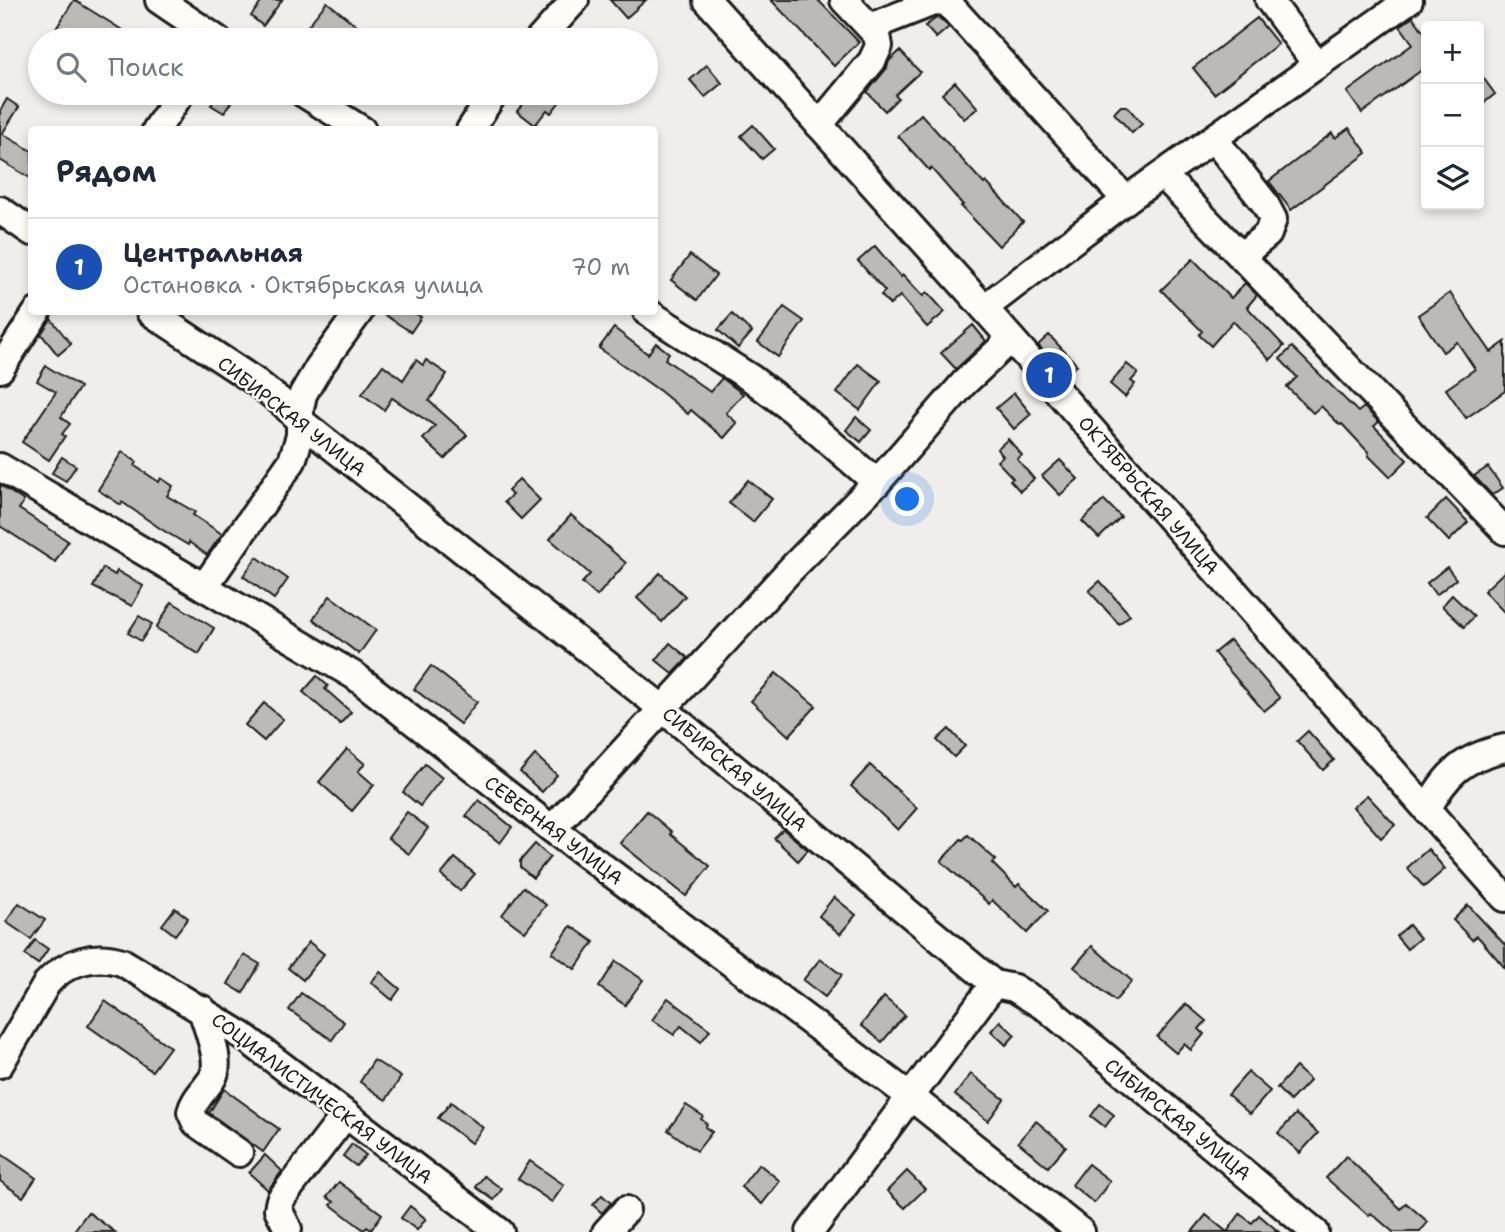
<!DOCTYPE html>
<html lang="ru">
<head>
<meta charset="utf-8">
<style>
	body { margin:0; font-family:"Shantell Sans",sans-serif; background:#f2f2f3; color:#1f2937 }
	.controls { position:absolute; right:21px; top:21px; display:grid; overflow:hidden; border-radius:7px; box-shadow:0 4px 10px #0003 }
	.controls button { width:63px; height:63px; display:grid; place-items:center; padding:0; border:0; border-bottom:2px solid #e0e1e3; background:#fff; color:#1f2937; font:35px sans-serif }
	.you { position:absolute; left:908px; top:500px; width:24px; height:24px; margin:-18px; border:5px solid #fff; border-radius:50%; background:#1a73e8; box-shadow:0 0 0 10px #1a73e833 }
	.badge { display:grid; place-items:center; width:46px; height:46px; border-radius:50%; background:#c8321e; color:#fff; font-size:23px; font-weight:700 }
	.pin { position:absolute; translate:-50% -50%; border:4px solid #fff; box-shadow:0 2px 7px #0006 }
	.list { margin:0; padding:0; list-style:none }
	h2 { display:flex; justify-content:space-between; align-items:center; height:91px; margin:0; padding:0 28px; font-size:30px }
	h2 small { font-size:23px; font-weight:400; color:#747a83 }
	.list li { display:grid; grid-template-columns:46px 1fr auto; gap:21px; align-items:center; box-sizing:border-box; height:98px; padding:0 28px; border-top:2px solid #e0e1e3 }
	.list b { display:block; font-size:26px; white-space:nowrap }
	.list p { margin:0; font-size:23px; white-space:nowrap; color:#747a83 }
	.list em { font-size:23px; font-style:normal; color:#747a83 }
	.icon { flex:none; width:38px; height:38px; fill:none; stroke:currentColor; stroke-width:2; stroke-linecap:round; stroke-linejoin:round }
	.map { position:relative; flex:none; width:1505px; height:1232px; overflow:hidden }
	.search { position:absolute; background:#fff; box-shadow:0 4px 10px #0003; left:28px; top:28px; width:630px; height:77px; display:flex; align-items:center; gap:18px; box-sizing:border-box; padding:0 24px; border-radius:38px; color:#747a83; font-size:26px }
	.panel { position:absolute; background:#fff; box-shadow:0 4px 10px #0003; left:28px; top:126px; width:630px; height:189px; border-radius:7px }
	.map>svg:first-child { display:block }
</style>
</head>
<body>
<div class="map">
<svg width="1505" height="1232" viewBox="0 0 1505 1232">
	<rect width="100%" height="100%" fill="#f0eeea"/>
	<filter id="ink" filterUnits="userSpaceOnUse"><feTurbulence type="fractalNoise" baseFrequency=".0143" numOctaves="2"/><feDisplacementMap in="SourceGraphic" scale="14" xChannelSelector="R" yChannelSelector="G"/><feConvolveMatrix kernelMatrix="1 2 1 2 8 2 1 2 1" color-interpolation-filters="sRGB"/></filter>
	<g filter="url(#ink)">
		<!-- building -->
		<g fill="#bbbab6" stroke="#1c1c1c" stroke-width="2">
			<polygon points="74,0 124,31 118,40 68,40 54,32"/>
			<polygon points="263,0 282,0 263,26 251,16"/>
			<polygon points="610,0 646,0 626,18"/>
			<polygon points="771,0 818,0 859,42 834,66"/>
			<polygon points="327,2 357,26 346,40 323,40 307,27"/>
			<polygon points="938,17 949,27 936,38 925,26"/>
			<polygon points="1413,17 1426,35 1426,67 1362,113 1347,92 1413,44 1400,26"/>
			<polygon points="1257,18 1278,44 1214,94 1193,68"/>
			<polygon points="900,51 920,72 895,95 898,98 885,111 867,92 887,68 889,61"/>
			<polygon points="707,65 722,83 705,97 690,80"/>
			<polygon points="1479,72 1495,94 1479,107"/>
			<polygon points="955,82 978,108 964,119 942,94"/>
			<polygon points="219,93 237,93 224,113 211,105"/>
			<polygon points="532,93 553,93 561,100 551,113 547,110 535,125 517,111"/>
			<polygon points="7,99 19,107 2,134 32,151 32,179 0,160 0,111"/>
			<polygon points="1121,106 1127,106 1142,124 1132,133 1114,113"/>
			<polygon points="921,114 984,184 986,182 1023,222 999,246 961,206 963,205 931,168 929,170 898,136"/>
			<polygon points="753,125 774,149 762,159 741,136"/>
			<polygon points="1349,128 1367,153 1291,210 1269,181 1332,133 1335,138"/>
			<polygon points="875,246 901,277 903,275 923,296 927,292 945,312 927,327 900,296 890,305 881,295 885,291 858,261"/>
			<polygon points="690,255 716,275 697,300 671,280"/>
			<polygon points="1193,259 1231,298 1245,283 1257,295 1247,307 1284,346 1270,360 1233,321 1211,346 1199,335 1202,331 1161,290"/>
			<polygon points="1450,293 1491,352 1505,342 1505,391 1466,418 1446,389 1475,369 1457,342 1443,352 1418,315"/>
			<polygon points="784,307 804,321 778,357 758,342"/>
			<polygon points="380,312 413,312 421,317 411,332"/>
			<polygon points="732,314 752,332 738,348 718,330"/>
			<polygon points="51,319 71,344 58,355 41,334"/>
			<polygon points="973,325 986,341 956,369 941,353"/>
			<polygon points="614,328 648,354 656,343 669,353 665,359 710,392 722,378 743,394 726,413 737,423 724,438 691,410 688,414 660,391 599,348"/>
			<polygon points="1049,335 1077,365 1065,376 1038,345"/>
			<polygon points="1292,347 1358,412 1364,407 1379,422 1374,426 1407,460 1390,477 1368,455 1369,453 1342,424 1340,425 1321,406 1313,413 1287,387 1297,377 1280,359"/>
			<polygon points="416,360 423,365 426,360 447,374 429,401 467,435 445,459 423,439 435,426 392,398 384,410 362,394 383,365 403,380"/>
			<polygon points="858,364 881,381 860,410 837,393"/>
			<polygon points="1127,364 1138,373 1131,381 1135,384 1125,397 1110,384"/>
			<polygon points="46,366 80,387 61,417 70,424 62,434 65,436 49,460 22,442 56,392 37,381"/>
			<polygon points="1014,393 1031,414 1014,429 996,408"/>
			<polygon points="856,417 871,430 861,442 846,430"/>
			<polygon points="1008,439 1022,455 1017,459 1034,479 1020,491 1010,480 1013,478 997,461 1003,456 997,449"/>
			<polygon points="122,452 137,462 135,466 159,482 161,478 173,486 167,496 195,512 193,515 222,534 207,555 189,542 188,545 161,529 122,502 121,505 98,490"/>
			<polygon points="62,457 76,466 66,481 52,473"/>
			<polygon points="1060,460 1078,479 1060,495 1042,476"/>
			<polygon points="1488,467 1503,488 1492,495 1474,476"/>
			<polygon points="519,479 540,500 521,519 504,502 512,495 508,491"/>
			<polygon points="748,480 772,499 753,522 729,503"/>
			<polygon points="0,485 24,501 19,509 68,541 55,562 0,526"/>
			<polygon points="1446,499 1468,522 1449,541 1427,518"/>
			<polygon points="1104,500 1121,517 1099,538 1082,521"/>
			<polygon points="571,515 626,563 597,596 582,583 590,574 550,539"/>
			<polygon points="257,557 288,579 274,599 243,576"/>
			<polygon points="1447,567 1456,579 1436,595 1427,583"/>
			<polygon points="103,568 115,575 117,571 143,586 132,606 93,587"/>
			<polygon points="1505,571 1505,613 1484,591"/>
			<polygon points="660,573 685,596 662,622 637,598"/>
			<polygon points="1100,581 1130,615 1119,624 1089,591"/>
			<polygon points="1452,595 1474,616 1464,627 1442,606"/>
			<polygon points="330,596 376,630 359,654 313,619"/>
			<polygon points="172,602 214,628 199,654 156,628"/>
			<polygon points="139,616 152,624 141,641 128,633"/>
			<polygon points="1230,640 1280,698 1264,711 1214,653"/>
			<polygon points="670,643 688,658 673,674 656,660"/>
			<polygon points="431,666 477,702 460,724 414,689"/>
			<polygon points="776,673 816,706 789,736 751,701"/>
			<polygon points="317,676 328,686 325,689 351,712 340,724 303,692"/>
			<polygon points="264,703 283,719 264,741 245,725"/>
			<polygon points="949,729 965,746 954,757 937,740"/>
			<polygon points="1308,731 1334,760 1323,770 1297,741"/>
			<polygon points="347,749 365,764 358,771 374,785 352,811 319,782"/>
			<polygon points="535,755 557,775 542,792 520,772"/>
			<polygon points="425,764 442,778 420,806 403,792"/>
			<polygon points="870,765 917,808 898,830 851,786"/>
			<polygon points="1367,795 1395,825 1381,838 1353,807"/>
			<polygon points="479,800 512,827 500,843 466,816"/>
			<polygon points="647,811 672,832 670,834 710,866 686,896 620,843"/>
			<polygon points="407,812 428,828 409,854 388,838"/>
			<polygon points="783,829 808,850 798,861 774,838"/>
			<polygon points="968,835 996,860 992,863 1016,887 1019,884 1048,911 1027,933 992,900 989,904 941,861 961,839 963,840"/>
			<polygon points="535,844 550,857 533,878 520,867 520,861"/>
			<polygon points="1428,849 1445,869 1424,887 1407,868"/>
			<polygon points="455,858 475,874 460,891 441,875"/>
			<polygon points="523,887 546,905 525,932 502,915"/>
			<polygon points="834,897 856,915 840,934 819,916"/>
			<polygon points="19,903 45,920 31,939 6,922"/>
			<polygon points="1468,905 1505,945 1505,968 1480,939 1477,936 1472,940 1453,920"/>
			<polygon points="175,908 188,918 175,935 162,925"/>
			<polygon points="1409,925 1420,938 1407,949 1396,936"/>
			<polygon points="571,926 594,942 575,969 552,953"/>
			<polygon points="35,940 48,949 38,964 25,955"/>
			<polygon points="309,942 324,954 303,980 288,968"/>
			<polygon points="1092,946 1132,981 1115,1001 1074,967"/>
			<polygon points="244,955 260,964 243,993 228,984"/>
			<polygon points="820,959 842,975 825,997 803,980"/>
			<polygon points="616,961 643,980 625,1005 599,987"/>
			<polygon points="380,972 400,989 392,1000 371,982"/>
			<polygon points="301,993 344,1022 332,1040 289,1010"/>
			<polygon points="884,997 905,1015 882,1042 861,1025"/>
			<polygon points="668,998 710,1030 701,1042 681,1026 674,1035 652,1020"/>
			<polygon points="105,1001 170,1047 152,1071 88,1026"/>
			<polygon points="1186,1004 1206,1021 1199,1029 1204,1034 1191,1050 1184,1044 1176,1053 1157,1037"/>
			<polygon points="1000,1021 1015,1035 1006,1045 991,1031"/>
			<polygon points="374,1060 401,1077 386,1100 360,1082"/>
			<polygon points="1296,1067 1310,1080 1290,1101 1277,1088"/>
			<polygon points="1248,1072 1270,1091 1250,1114 1228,1095"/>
			<polygon points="971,1074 1004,1099 988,1121 955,1095"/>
			<polygon points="224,1089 279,1129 263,1152 209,1113"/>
			<polygon points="451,1102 483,1128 471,1143 438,1118"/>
			<polygon points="1100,1104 1114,1115 1105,1127 1091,1116"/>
			<polygon points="686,1105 703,1116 701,1119 707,1124 705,1127 712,1132 697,1151 668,1130"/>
			<polygon points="1296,1114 1318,1133 1300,1153 1278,1133"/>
			<polygon points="1036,1121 1066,1146 1048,1167 1018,1142"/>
			<polygon points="352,1144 366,1155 356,1166 343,1156"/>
			<polygon points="0,1153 36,1178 23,1197 0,1181"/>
			<polygon points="265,1155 282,1171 268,1190 249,1173"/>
			<polygon points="1346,1156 1401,1209 1406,1203 1428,1222 1420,1232 1393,1232 1371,1213 1369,1216 1326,1178"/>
			<polygon points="530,1161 564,1185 552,1202 518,1179"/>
			<polygon points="759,1164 780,1181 762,1204 741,1187"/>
			<polygon points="1088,1164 1110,1181 1094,1203 1072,1185"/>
			<polygon points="907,1171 925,1189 905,1208 887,1191"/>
			<polygon points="484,1176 502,1189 494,1200 476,1187"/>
			<polygon points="339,1182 382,1214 371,1230 367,1227 364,1230 331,1205 334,1202 327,1197"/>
			<polygon points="602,1195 611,1203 602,1213 593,1205"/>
			<polygon points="410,1206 426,1219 417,1230 401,1218"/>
			<polygon points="88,1212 115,1232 73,1232"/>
			<polygon points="1240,1214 1252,1223 1259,1215 1279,1232 1192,1232 1206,1215 1227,1232"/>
		</g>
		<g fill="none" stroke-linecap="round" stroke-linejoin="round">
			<!-- minor casing -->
			<g stroke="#1c1c1c" stroke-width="32">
				<g id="minor">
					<polyline points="159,0 218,40"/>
					<polyline points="707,0 984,308 1505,898"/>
					<polyline points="1269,0 1317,65"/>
					<polyline points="870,27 936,1 947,2 1126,200"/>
					<polyline points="539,40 575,0"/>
					<polyline points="303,93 362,130"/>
					<polyline points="819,125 872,61 879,46 877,35 844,0"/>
					<polyline points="156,130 181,93"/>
					<polyline points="470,130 494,93"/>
					<polyline points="1214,139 1264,202 1273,219 1268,234 1241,256"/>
					<polyline points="1163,175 1505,531"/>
					<polyline points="0,210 32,232"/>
					<polyline points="984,308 1126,200 1409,0"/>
					<polyline points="150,312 256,382 285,405 300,421 663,709 994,984 1014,988 1048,1009 1315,1232"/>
					<polyline points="647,312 752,379 793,410 877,483"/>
					<polyline points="0,369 37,312"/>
					<polyline points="0,467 355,676 552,829 911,1097 1081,1232"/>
					<polyline points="204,587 292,461 300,436 300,409 303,394 319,367 359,312"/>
					<path d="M1427 810C1446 773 1464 757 1505 748"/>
					<polyline points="552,829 791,569 882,477 964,383 1011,339"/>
					<path d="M202 1009C207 1029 223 1062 212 1079 205 1090 194 1099 191 1112L196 1123 239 1153"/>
					<path d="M0 1064 47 983C66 962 94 953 122 962L243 1036 500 1232"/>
					<polyline points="288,1229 278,1209 280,1200 346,1114"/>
					<polyline points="606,1232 626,1210"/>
					<polyline points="810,1232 994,984"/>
				</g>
			</g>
			<!-- minor -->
			<use href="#minor" stroke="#fdfcf7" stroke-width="26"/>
		</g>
	</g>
	<g text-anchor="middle" stroke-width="5" stroke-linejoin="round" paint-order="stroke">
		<!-- street labels -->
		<g font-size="19" fill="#1c1c1c" stroke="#fdfcf7">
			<text transform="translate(292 416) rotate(38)" y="7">СИБИРСКАЯ УЛИЦА</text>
			<text transform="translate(1149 495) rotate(49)" y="7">ОКТЯБРЬСКАЯ УЛИЦА</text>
			<text transform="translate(735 769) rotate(40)" y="7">СИБИРСКАЯ УЛИЦА</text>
			<text transform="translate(554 830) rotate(37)" y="7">СЕВЕРНАЯ УЛИЦА</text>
			<text transform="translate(322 1098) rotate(37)" y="7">СОЦИАЛИСТИЧЕСКАЯ УЛИЦА</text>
			<text transform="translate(1178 1119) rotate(39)" y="7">СИБИРСКАЯ УЛИЦА</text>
		</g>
	</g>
</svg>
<div class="controls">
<button>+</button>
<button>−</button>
<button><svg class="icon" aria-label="layers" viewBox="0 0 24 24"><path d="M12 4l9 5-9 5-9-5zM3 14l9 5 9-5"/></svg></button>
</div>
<div class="you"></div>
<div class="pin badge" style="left:1049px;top:375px;background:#1a4fb4">1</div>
<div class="search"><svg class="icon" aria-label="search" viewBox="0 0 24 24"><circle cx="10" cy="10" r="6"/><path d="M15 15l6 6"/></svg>Поиск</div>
<section class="panel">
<h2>Рядом<small></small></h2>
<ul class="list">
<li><span class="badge" style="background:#1a4fb4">1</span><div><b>Центральная</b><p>Остановка · Октябрьская улица</p></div><em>70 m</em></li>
</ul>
</section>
</div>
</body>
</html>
